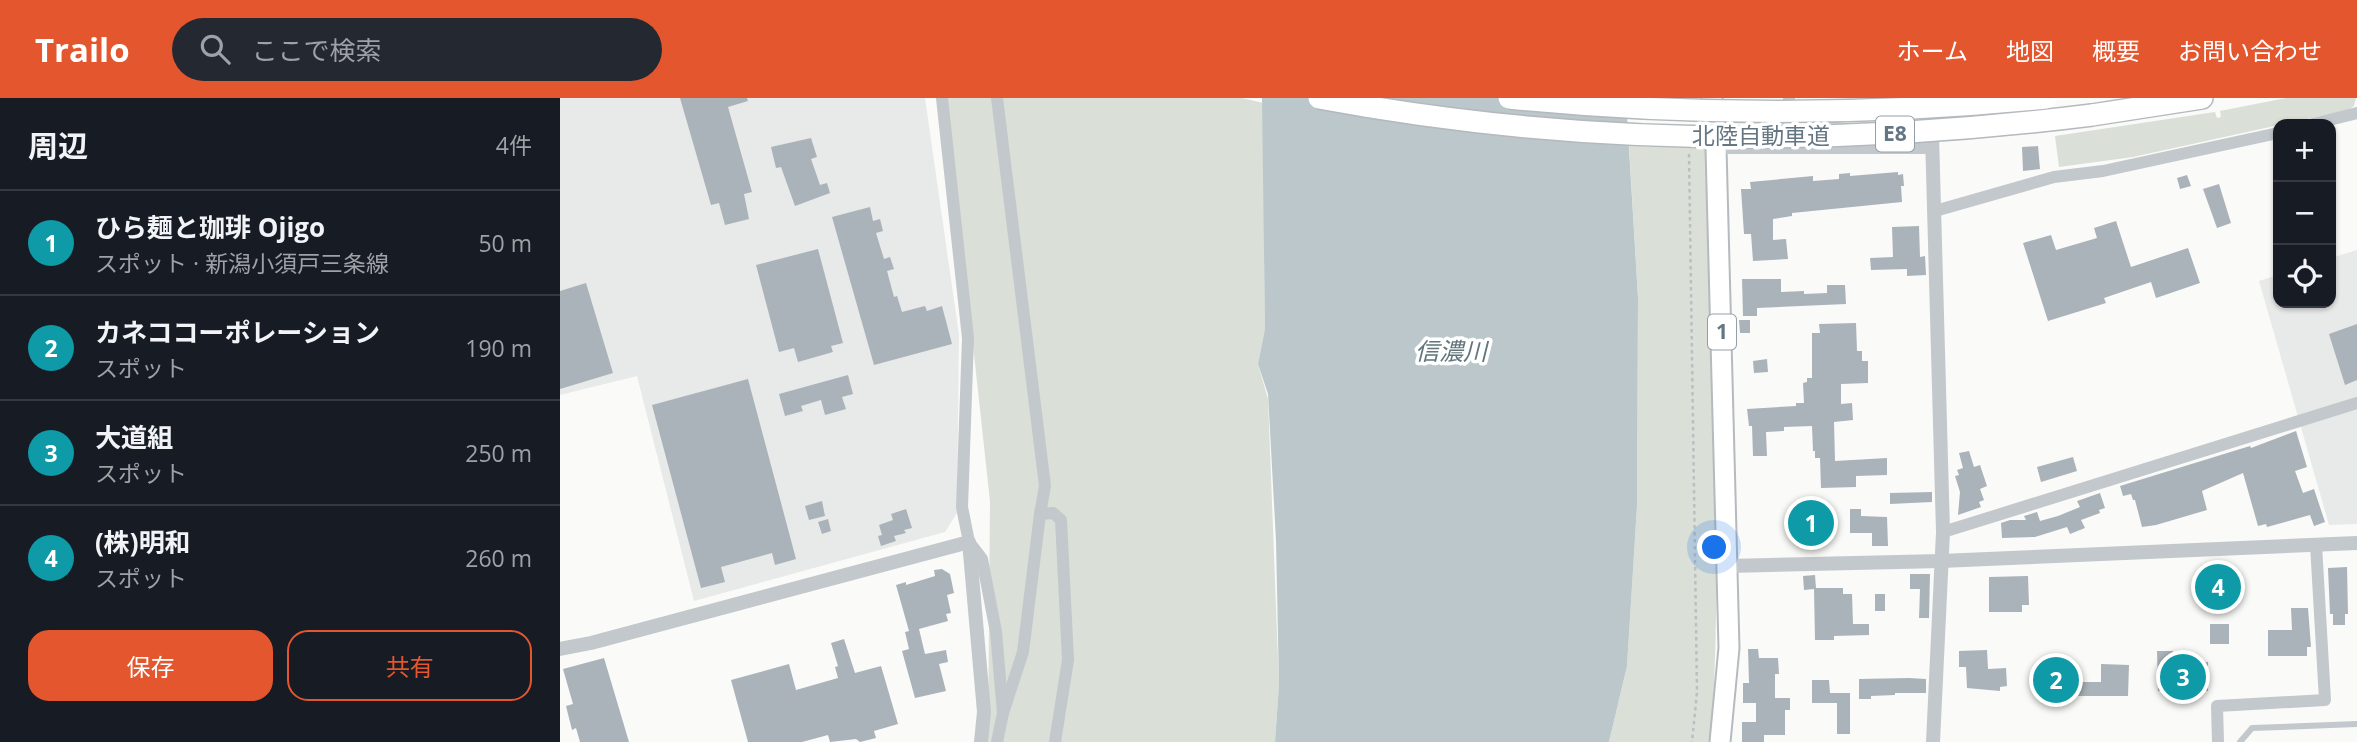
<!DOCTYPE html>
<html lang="ja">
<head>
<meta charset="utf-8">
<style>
	body { margin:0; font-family:"Open Sans","Noto Sans JP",sans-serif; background:#242831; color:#f1f3f6 }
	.controls { position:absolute; right:21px; top:21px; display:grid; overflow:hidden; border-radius:14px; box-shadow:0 2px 5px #0004 }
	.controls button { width:63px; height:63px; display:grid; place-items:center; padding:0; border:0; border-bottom:2px solid #363941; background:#171b24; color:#f1f3f6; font:35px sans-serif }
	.you { position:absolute; left:1155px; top:450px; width:24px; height:24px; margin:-18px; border:5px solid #fff; border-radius:50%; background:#1a73e8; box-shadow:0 0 0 10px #1a73e833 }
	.badge { display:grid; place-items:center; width:46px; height:46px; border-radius:50%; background:#e4572e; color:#fff; font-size:23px; font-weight:700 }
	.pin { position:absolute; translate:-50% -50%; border:4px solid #fff; box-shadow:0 2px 7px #0006 }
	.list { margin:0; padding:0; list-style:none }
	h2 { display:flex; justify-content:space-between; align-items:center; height:91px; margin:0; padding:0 28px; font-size:30px }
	h2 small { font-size:23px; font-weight:400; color:#9ea1a6 }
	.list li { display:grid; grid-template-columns:46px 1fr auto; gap:21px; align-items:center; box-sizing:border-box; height:105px; padding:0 28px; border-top:2px solid #363941 }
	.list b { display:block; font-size:26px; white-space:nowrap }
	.list p { margin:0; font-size:23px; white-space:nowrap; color:#9ea1a6 }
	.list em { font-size:23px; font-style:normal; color:#9ea1a6 }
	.actions { display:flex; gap:14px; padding:21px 28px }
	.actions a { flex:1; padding:16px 0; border:2px solid #e4572e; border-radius:21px; text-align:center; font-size:24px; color:#e4572e }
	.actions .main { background:#e4572e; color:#fff }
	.icon { flex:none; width:38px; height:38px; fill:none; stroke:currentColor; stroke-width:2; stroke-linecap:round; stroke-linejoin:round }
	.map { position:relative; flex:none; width:1797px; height:644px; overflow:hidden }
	header { display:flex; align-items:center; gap:42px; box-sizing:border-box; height:98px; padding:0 35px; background:#e4572e; color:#fff }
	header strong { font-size:33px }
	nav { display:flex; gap:38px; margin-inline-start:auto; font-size:24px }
	.search { width:490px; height:63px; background:#242831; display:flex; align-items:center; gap:18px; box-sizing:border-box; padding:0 24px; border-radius:38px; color:#9ea1a6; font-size:26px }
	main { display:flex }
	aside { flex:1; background:#171b24 }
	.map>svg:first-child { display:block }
</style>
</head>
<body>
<header>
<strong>Trailo</strong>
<div class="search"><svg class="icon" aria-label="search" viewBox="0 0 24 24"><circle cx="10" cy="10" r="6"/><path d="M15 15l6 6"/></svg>ここで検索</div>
<nav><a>ホーム</a><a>地図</a><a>概要</a><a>お問い合わせ</a></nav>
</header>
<main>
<aside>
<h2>周辺<small>4件</small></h2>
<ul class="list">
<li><span class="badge" style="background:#0f9aa8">1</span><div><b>ひら麺と珈琲 Ojigo</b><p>スポット · 新潟小須戸三条線</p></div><em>50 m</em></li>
<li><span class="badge" style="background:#0f9aa8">2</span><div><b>カネココーポレーション</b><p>スポット</p></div><em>190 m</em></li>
<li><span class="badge" style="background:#0f9aa8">3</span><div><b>大道組</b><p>スポット</p></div><em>250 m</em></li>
<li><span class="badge" style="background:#0f9aa8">4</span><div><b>(株)明和</b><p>スポット</p></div><em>260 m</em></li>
</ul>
<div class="actions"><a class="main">保存</a><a>共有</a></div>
</aside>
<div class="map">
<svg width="1797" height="644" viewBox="0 0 1797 644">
	<rect width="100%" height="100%" fill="#fafaf8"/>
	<!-- built -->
	<g fill="#e8e9e9">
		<polygon points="0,0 365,0 399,237 397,415 385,434 134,503 77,278 0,297"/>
		<polygon points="1797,152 1797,426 1769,427 1699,183 1718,177 1718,205 1771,205 1771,160"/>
	</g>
	<!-- green -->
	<g fill="#dadfd7">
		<polygon points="386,0 682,0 703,5 705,232 698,266 708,301 719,587 715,644 428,644 430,403"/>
		<polygon points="1726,0 1796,0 1794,8 1788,12 1573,59 1499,69 1495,38 1655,14 1657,20 1661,19 1660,13"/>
		<path d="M1069 46 1147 49C1151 247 1164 446 1151 644H1049L1067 568 1077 408 1078 200Z"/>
	</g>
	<!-- water -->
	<polygon fill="#bbc7cb" points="702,0 1066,0 1078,200 1077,408 1067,568 1049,644 715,644 719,587 716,442 708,296 698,266 705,231"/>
	<!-- building -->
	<g fill="#aab3b9">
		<polygon points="120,0 187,0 188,3 168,9 192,94 184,96 189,121 165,127 159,105 151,107"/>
		<polygon points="251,40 257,59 251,61 260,87 267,85 270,95 235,108 221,69 216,70 211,49"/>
		<polygon points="1478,48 1480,71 1463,73 1462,49"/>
		<polygon points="1338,74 1338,77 1343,76 1344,88 1341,88 1342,104 1232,115 1232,118 1213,121 1213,142 1226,141 1228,161 1193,163 1191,136 1184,136 1181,91 1191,91 1190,84 1253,78 1253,83 1279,81 1279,76 1290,75 1290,78"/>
		<polygon points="1627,77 1631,88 1620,91 1617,80"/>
		<polygon points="1659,86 1671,125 1657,130 1643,91"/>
		<polygon points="310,109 313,123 320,121 323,133 316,135 324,161 330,159 334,171 327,173 334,199 337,198 342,214 365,208 367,213 382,208 392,246 314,267 272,119"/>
		<polygon points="1556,123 1571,169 1628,150 1640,185 1596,200 1591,184 1544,200 1546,205 1488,223 1463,145 1491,137 1496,152 1537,140 1534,130"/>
		<polygon points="1359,128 1360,159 1365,158 1366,177 1347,178 1347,171 1311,172 1310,160 1333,159 1332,129"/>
		<polygon points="258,151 283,245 271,248 273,254 238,264 234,250 219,254 196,167"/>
		<polygon points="1182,181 1221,181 1221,194 1244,193 1244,196 1267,195 1267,187 1285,187 1286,206 1197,210 1197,218 1183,218"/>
		<polygon points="26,185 53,275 0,291 0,193"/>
		<polygon points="1179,222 1190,222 1190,235 1180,235"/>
		<polygon points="1296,225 1297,253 1302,253 1302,263 1308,263 1308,285 1281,286 1281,306 1292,305 1293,322 1274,324 1275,363 1327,360 1327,377 1296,378 1296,389 1261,390 1260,360 1255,360 1255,353 1253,353 1252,328 1224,329 1224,333 1206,334 1207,358 1193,358 1192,328 1189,328 1187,311 1236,308 1236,305 1244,305 1243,285 1247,284 1247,280 1252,280 1252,235 1260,235 1259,226"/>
		<polygon points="1797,226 1797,282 1785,287 1769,236"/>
		<polygon points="1207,261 1208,274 1194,275 1193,263"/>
		<polygon points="288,277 293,296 282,299 286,311 265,317 261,302 241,308 243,313 225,318 219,296"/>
		<polygon points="188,281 236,461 215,467 212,455 161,469 165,484 141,490 92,307"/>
		<polygon points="1736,333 1747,369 1735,373 1743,395 1754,391 1765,424 1754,428 1750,417 1707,429 1706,426 1698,428 1683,375 1642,393 1647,412 1596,427 1582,429 1575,402 1573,402 1571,396 1563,398 1560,388 1690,348 1691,350"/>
		<polygon points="1409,353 1414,369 1420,367 1427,388 1420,391 1424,402 1419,404 1421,409 1398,417 1400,394 1395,378 1399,377 1397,372 1403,370 1399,355"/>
		<polygon points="1513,359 1517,373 1481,384 1477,369"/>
		<polygon points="1372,394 1372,404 1330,406 1330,395"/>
		<polygon points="1540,395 1545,410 1539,412 1540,415 1521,422 1525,430 1510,436 1507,429 1475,439 1442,440 1441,425 1450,422 1466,422 1464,418 1477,414 1480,423 1498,418 1520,409 1517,403"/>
		<polygon points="262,403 265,418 249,422 245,408"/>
		<polygon points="1236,404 1247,404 1248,415 1264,415 1264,434 1256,434 1256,448 1239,449"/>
		<polygon points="346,411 352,430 344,432 346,435 334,438 336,443 321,448 318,438 322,437 319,427 333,422 331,416"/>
		<polygon points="1290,411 1301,411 1301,418 1327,419 1328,448 1312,448 1312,435 1290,435"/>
		<polygon points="268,421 271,433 262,436 258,424"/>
		<polygon points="1787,469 1788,516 1785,516 1785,527 1773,527 1773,516 1770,516 1768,470"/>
		<polygon points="382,471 390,476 394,495 387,497 391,515 386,516 388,523 359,531 365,556 386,552 388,564 379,566 386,593 355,600 342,553 349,551 345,534 349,533 336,487 346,484 346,487 375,478 374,472"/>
		<polygon points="1648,473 1667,473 1667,506 1649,506"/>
		<polygon points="1350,476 1370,476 1369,520 1359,520 1360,491 1350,491"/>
		<polygon points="1255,477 1256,490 1283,490 1283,496 1292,496 1293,526 1309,526 1309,537 1274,538 1274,542 1255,542 1254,491 1244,492 1243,478"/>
		<polygon points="1468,478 1469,507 1462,507 1462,514 1429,514 1429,479"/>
		<rect x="1315" y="496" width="10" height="17"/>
		<polygon points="1731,510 1748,510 1751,549 1747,549 1747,558 1708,558 1708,532 1732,532"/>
		<rect x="1650" y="526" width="19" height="20"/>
		<polygon points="284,541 295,575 321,568 338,626 314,633 316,640 300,644 296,641 270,644 268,637 242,644 188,644 171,582 229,566 236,592 278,580 275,569 278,568 271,545"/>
		<polygon points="1188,551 1198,551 1199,560 1218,560 1219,576 1215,576 1215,600 1230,600 1230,612 1225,612 1225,637 1204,637 1204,644 1182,644 1182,624 1196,624 1196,605 1183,605 1183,585 1189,585"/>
		<polygon points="1427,552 1428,571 1446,570 1447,588 1440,589 1440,593 1407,590 1406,569 1399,569 1399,553"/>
		<polygon points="1597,553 1613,553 1613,564 1648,564 1648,593 1598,593"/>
		<polygon points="44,560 69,644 20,644 16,630 12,632 6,608 13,606 3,571"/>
		<polygon points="1541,566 1569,567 1568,598 1486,598 1486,567 1498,567 1498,581 1506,580 1506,584 1541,584"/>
		<polygon points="1349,580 1366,581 1366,595 1335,595 1335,597 1311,598 1311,601 1299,601 1299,581"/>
		<polygon points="1252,582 1269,582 1270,595 1290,595 1290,636 1277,636 1277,605 1252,605"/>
	</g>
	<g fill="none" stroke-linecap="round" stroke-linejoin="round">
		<!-- primary casing -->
		<g stroke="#b5babe" stroke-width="23">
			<polyline id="primary" points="1152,0 1156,50 1169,550 1160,644"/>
		</g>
		<!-- motorway casing -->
		<g stroke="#b4b9bd" stroke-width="24">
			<polyline id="motorway" points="1532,17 1642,0"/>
		</g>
		<!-- path -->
		<polyline stroke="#bbbfc2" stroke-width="2.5" stroke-dasharray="3.5 3.5" stroke-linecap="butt" points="1129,56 1137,594 1132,644"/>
		<!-- service -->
		<polyline stroke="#c3c8cc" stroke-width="6" points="1680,644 1692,630 1797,626"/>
		<!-- minor -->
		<g stroke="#c3c8cc" stroke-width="12">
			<polyline points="382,0 408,240 402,409 409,444 422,461 436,534 443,615"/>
			<polyline points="437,0 485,388 480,416"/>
			<polyline points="1753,26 1797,15"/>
			<polyline points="1228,45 1229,0"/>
			<polyline points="1156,50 1373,50"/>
			<polyline points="1375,113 1494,79 1543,73 1718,35"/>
			<polyline points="1383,434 1797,305"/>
			<polyline points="437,644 443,615 463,554 480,416 493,415 501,422 508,562 495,644"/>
			<polyline points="1658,644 1657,608 1765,602 1756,447"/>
		</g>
		<!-- tertiary -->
		<g stroke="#c3c8cc" stroke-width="14">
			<polyline points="1371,1 1383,434 1373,644"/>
			<polyline points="1168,468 1381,463 1797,445"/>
			<polyline points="0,551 31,545 409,444 424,614 421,644"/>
		</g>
		<!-- primary -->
		<use href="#primary" stroke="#fff" stroke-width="19"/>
		<!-- motorway -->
		<use href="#motorway" stroke="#fff" stroke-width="21"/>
		<!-- motorway-bridge casing -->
		<g stroke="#b4b9bd" stroke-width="24" stroke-linecap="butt">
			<g id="motorway-bridge">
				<path d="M759 0C1014 48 1276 49 1532 17"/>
				<path d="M949 0C1128 18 1307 18 1486 0"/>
			</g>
		</g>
		<!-- motorway-bridge -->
		<use href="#motorway-bridge" stroke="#fff" stroke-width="21"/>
	</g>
	<g text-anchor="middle" stroke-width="7" stroke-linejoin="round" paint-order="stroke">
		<!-- shield labels -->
		<g fill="#fff" stroke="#939fa8" stroke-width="2">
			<rect x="1316" y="18.5" width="38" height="35" rx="5"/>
			<rect x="1148" y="216.5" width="28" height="35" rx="5"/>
		</g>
		<g font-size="21" font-weight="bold" fill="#657683">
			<text x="1335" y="43">E8</text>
			<text x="1162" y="241">1</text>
		</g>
		<!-- street labels -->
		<g font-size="23" fill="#657683" stroke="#fff">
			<text x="1201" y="46">北陸自動車道</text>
		</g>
		<!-- water labels -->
		<g font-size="24" font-style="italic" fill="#60757c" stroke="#fff">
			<text x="891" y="262">信濃川</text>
		</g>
	</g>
</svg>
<div class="controls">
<button>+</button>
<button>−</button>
<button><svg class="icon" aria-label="locate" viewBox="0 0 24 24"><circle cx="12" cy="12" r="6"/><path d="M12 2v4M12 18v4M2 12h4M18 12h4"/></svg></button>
</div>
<div class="you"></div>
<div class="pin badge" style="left:1251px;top:425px;background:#0f9aa8">1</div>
<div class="pin badge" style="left:1496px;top:582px;background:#0f9aa8">2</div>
<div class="pin badge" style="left:1623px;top:579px;background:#0f9aa8">3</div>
<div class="pin badge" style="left:1658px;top:489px;background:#0f9aa8">4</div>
</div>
</main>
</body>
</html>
